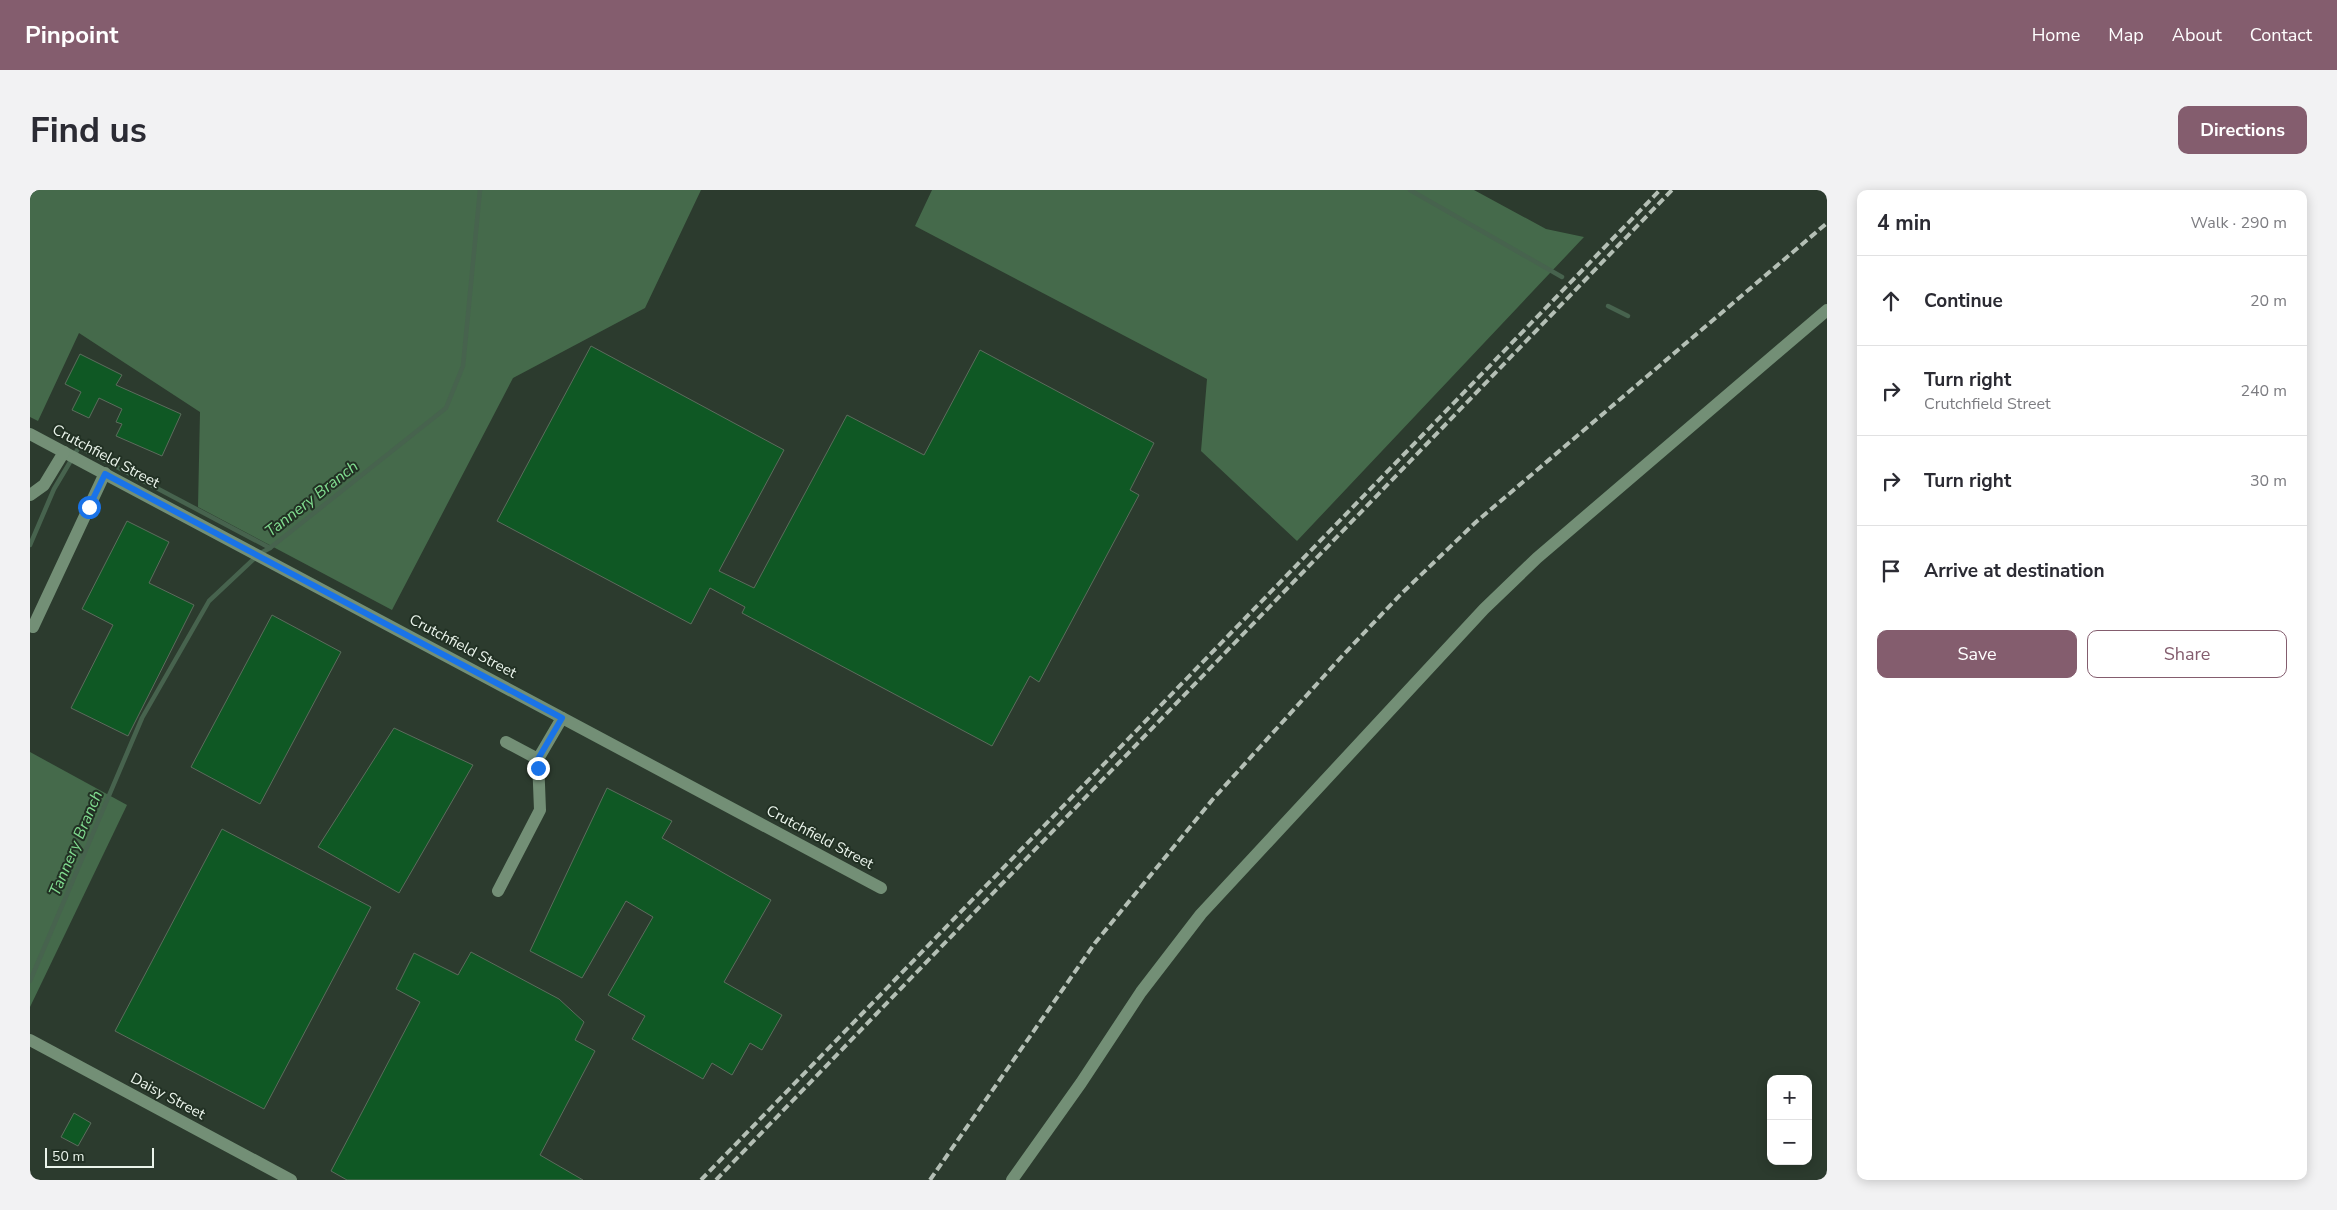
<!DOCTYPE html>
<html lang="en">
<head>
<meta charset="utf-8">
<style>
	body { margin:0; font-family:"Nunito Sans",sans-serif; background:#f2f2f3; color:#2b2b33 }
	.controls { position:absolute; right:15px; bottom:15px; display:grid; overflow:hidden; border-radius:10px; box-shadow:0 2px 12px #0003 }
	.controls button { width:45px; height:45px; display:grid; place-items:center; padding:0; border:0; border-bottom:1px solid #e1e1e2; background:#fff; color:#2b2b33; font:25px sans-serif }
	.scale { position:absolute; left:15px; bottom:12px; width:109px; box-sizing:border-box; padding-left:5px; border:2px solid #eaf4eb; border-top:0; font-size:14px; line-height:18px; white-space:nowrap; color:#eaf4eb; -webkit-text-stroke:4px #223124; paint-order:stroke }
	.stop { position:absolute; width:15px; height:15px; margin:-11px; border:4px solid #1a73e8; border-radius:50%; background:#fff }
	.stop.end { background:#1a73e8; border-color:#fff; box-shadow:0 1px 5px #0008 }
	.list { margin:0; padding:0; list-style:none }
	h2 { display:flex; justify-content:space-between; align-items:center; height:65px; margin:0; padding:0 20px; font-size:21px }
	h2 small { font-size:16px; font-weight:400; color:#7c7c81 }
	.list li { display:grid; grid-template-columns:32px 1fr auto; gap:15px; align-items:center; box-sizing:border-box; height:90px; padding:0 20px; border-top:1px solid #e1e1e2 }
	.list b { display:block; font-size:19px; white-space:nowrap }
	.list p { margin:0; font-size:16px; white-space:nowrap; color:#7c7c81 }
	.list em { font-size:16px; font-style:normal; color:#7c7c81 }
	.actions { display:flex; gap:10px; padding:15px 20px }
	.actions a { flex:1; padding:11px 0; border:1px solid #845d6e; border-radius:10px; text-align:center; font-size:18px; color:#845d6e }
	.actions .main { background:#845d6e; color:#fff }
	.icon { flex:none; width:28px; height:28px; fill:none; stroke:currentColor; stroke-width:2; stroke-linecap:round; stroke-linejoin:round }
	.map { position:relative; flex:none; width:1797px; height:990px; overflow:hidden; border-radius:10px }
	header { display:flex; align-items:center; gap:30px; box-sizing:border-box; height:70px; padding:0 25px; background:#845d6e; color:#fff }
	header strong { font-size:24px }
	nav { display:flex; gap:28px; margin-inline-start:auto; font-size:18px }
	.intro { display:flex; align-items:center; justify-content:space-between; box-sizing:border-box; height:120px; padding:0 30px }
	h1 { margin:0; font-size:35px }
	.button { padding:12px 22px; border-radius:10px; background:#845d6e; color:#fff; font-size:18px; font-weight:700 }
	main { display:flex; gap:30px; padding:0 30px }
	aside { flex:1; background:#fff; border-radius:10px; box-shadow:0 2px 12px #0003 }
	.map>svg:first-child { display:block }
</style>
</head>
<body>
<header>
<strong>Pinpoint</strong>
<nav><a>Home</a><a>Map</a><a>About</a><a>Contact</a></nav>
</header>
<div class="intro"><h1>Find us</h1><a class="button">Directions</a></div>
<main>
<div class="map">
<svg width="1797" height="990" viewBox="0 0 1797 990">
	<rect width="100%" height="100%" fill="#2c3b2e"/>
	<!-- green -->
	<g fill="#456a4b">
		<polygon points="0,0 671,0 615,118 483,188 362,420 168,317 170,222 49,143 8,231 0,227"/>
		<polygon points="902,0 1444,0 1516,39 1554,47 1267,351 1171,261 1177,189 885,36"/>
		<polygon points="0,562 97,615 0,817"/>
	</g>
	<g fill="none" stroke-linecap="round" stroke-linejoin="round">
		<!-- stream -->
		<g stroke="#47634e" stroke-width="4.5">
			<polyline points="1380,0 1532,87"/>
			<polyline points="1578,116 1598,126"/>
			<polyline points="0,355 24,299 49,257 240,358"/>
			<polyline points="0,791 112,528 179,411 229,364 240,358 416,218 433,176 450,0"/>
		</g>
	</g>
	<!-- building -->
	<g fill="#0f5824" stroke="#5c6c5d">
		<polygon points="561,156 754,260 689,381 724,398 817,225 894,265 950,160 1124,253 1100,300 1109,305 1009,492 1000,486 962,556 712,423 715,417 680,398 661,434 467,331"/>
		<polygon points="50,164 92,185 86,195 151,224 132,266 86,246 92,234 86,232 92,219 69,208 59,228 42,220 51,202 35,194"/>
		<polygon points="97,331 139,352 119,393 164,415 98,546 41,518 83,435 52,419"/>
		<polygon points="242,425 311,462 230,614 161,577"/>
		<polygon points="364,538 443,575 369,703 288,657"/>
		<polygon points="577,598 642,631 632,648 741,710 694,792 752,825 732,860 720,853 702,885 682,873 673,889 602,849 615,826 578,805 623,727 596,711 552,788 500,761"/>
		<polygon points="192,639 341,717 234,919 85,841"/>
		<polygon points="441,762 529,809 554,832 545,850 565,861 510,965 553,990 317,990 301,981 390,812 366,799 384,763 428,785"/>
		<polygon points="44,923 61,933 48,956 31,947"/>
	</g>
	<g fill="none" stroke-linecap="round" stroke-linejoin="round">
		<!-- minor -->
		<g stroke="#738f76" stroke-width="12">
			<polyline points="0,244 851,698"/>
			<polyline points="0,305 14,295 34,262"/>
			<polyline points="3,437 75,283"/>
			<polyline points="476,552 508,569 532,528"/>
			<polyline points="468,701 510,620 508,569"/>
			<polyline points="0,850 261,990"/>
			<polyline points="982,990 1051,893 1111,802 1171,724 1454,419 1507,368 1797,120"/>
		</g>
		<!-- rail -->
		<g stroke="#b4bfb5" stroke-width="4" stroke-dasharray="8 4" stroke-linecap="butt">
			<polyline points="671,990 1630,0"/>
			<polyline points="686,990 1642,0"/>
			<polyline points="900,990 1065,753 1183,609 1314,464 1371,404 1446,332 1797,33"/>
		</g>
	</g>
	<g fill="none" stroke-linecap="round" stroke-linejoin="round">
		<!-- route -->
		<polyline stroke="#1a73e8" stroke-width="6" points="59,317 75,284 532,528 508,569 508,578"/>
	</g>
	<g text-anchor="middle" stroke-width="4" stroke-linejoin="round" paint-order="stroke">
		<!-- street labels -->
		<g font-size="15" fill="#eaf4eb" stroke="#223124">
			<text transform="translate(76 266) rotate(28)" y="5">Crutchfield Street</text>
			<text transform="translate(433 456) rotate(28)" y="5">Crutchfield Street</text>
			<text transform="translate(790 647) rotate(28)" y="5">Crutchfield Street</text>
			<text transform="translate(138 906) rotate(28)" y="5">Daisy Street</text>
		</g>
		<!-- water labels -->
		<g font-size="16" font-style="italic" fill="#81dd90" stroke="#223124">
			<text transform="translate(281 308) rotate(-38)" y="6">Tannery Branch</text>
			<text transform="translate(45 653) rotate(-67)" y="6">Tannery Branch</text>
		</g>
	</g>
</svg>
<div class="controls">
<button>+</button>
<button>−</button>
</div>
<div class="scale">50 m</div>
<div class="stop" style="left:59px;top:317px"></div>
<div class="stop end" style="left:508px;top:578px"></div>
</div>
<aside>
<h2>4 min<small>Walk · 290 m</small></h2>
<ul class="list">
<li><svg class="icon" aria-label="ahead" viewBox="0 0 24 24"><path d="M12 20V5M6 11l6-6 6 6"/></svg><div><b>Continue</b></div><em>20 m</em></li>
<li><svg class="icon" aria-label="right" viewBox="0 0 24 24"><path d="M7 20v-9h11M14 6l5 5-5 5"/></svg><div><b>Turn right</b><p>Crutchfield Street</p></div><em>240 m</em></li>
<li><svg class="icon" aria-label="right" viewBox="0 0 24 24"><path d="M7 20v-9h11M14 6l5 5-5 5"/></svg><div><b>Turn right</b></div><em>30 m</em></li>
<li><svg class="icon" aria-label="arrive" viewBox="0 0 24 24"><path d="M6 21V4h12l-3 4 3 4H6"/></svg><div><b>Arrive at destination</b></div></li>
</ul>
<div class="actions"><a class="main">Save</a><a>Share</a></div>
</aside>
</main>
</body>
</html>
